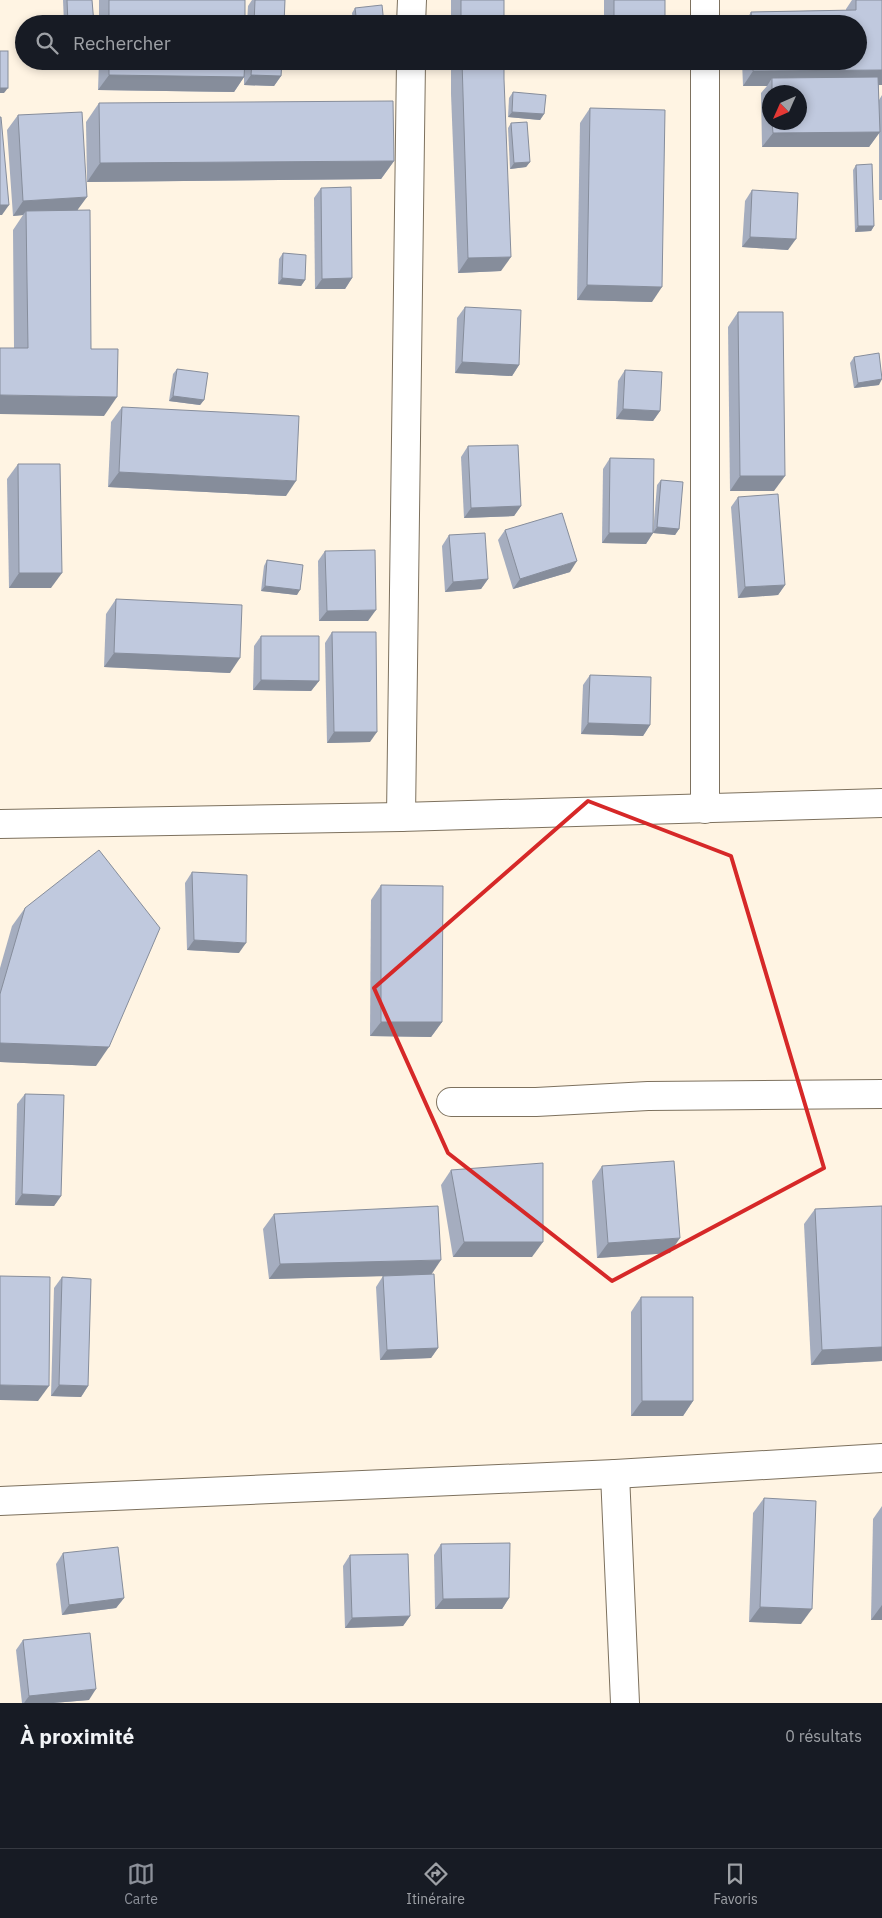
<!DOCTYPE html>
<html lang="fr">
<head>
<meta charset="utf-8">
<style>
	body { margin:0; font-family:"IBM Plex Sans",sans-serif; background:#242831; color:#f1f3f6 }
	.compass { position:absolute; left:762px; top:85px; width:45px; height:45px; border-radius:50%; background:#171b24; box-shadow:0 2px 8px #0003; rotate:225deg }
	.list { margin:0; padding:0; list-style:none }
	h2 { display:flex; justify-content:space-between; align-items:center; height:65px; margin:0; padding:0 20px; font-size:21px }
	h2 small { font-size:16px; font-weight:400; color:#9ea1a6 }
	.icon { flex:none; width:28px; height:28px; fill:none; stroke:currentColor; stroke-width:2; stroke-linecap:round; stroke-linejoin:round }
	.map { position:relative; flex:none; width:882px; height:1703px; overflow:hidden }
	.search { position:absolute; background:#171b24; box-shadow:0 2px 8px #0003; left:15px; right:15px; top:15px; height:55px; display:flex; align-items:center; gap:12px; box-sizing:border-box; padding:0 18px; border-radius:28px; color:#9ea1a6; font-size:19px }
	.sheet { height:145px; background:#171b24 }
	nav { display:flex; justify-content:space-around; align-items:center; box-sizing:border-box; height:70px; border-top:1px solid #363941; background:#171b24; font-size:14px; color:#9ea1a6 }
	nav a { display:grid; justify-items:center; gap:2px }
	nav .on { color:#8c9099 }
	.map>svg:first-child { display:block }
</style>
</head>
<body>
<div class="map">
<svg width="882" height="1703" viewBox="0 0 882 1703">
	<rect width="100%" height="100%" fill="#fff4e3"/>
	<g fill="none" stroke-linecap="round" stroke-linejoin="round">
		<!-- minor casing -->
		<g stroke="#7d715e" stroke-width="30">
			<g id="minor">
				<polyline points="705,0 705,24"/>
				<polyline points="411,24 412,0"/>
				<polyline points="705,61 705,809"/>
				<polyline points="401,817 411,61"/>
				<polyline points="0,824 401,817 882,803"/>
				<polyline points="451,1102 536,1102 648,1096 882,1094"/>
				<polyline points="615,1474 625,1703"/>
				<polyline points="0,1501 615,1474 882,1458"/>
			</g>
		</g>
		<!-- minor -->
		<use href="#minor" stroke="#fff" stroke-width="28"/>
	</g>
	<!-- wall -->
	<g fill="#a5adbf" fill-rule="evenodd">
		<polygon points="63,0 92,0 94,24 64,24"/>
		<rect x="99" y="0" width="146" height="24"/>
		<polygon points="252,0 285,0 284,24 247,24 248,6"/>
		<rect x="451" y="0" width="53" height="24"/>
		<rect x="604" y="0" width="61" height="24"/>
		<path d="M852 0H856L879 85V100L882 95V200H879V133L869 147H762L761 93 767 86H743L742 61H858V24H744L751 12 846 10V9ZM770 92H800V122H770Z"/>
		<polygon points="355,8 384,24 353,24 352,13"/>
		<polygon points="99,61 245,61 245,75 245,61 282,61 281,76 274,86 244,85 244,77 234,92 98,90"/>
		<polygon points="451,61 504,61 501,271 458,273 451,94"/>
		<polygon points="513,92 544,114 540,120 508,117 509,98"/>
		<polygon points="99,103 394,161 381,179 87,182 86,122"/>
		<polygon points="590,108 652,302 577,300 580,123"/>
		<polygon points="18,115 78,210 91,349 104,416 14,348 13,230 23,215 13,216 7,130"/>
		<polygon points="511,123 530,162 526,167 510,169 508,128"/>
		<polygon points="856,165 874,226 871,231 855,232 853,170"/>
		<polygon points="321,188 352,278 345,289 315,289 314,198"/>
		<polygon points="752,190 788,250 742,247 745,201"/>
		<polygon points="283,253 305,280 301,286 278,284 279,259"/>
		<polygon points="465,307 519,365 512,376 455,373 457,318"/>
		<polygon points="738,312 774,491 730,491 728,327"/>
		<polygon points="854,357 879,385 854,388 850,363"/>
		<polygon points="177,369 204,400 200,405 169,401 173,374"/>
		<polygon points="625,370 660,411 653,421 616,419 618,381"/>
		<polygon points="122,407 286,496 108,487 111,422"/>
		<polygon points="468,446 521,506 514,516 464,518 461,457"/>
		<polygon points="610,458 653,533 646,544 602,543 603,469"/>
		<polygon points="18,464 51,588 9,588 7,479"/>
		<polygon points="661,480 679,529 675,535 653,533 657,485"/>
		<polygon points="738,497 785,585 778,595 738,598 731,507"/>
		<polygon points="505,530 570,572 513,589 498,540"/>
		<polygon points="449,535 488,579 481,589 445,592 442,546"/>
		<polygon points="325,551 368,621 319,621 318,561"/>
		<polygon points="267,560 297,595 261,591 264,566"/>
		<polygon points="116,599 230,673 104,667 106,614"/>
		<polygon points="332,632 370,742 327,743 325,643"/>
		<polygon points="261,636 319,681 311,691 253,690 254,646"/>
		<polygon points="590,675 650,725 643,736 581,734 583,685"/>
		<polygon points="192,872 239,953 187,950 185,883"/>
		<polygon points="381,885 442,1022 431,1037 370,1036 371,900"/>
		<polygon points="25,908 96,1066 0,1062 0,968 12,926"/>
		<polygon points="25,1094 61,1196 54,1206 15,1205 17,1104"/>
		<polygon points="602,1166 670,1253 597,1258 592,1181"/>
		<polygon points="451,1170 532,1257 453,1257 441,1185"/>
		<polygon points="882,1206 882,1361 811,1365 804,1224 815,1209"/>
		<polygon points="274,1214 431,1274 438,1348 431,1358 380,1360 376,1287 383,1276 413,1275 269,1279 263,1229"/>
		<polygon points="62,1277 88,1386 81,1397 51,1396 54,1288"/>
		<polygon points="641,1297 693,1401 683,1416 631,1416 631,1312"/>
		<polygon points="764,1498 801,1624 749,1622 753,1513"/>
		<polygon points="882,1506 882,1620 871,1620 873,1519"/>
		<polygon points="441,1544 509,1598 502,1609 435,1609 434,1555"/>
		<polygon points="63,1553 124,1598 116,1608 62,1615 56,1564"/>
		<polygon points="350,1555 410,1616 403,1626 345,1628 343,1566"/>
		<polygon points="23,1640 89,1700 53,1703 22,1703 16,1650"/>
	</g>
	<!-- shaded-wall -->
	<g fill="#868d9b">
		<polygon points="882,70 882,85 772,86 772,78 767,86 743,86 753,71"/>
		<polygon points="109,75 244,77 234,92 98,90"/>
		<polygon points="251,75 281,76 274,86 244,85"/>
		<polygon points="0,88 8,88 4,93 0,93"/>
		<polygon points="512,112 544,114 540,120 508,117"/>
		<polygon points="880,132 869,147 762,147 773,133"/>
		<polygon points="394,161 381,179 87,182 100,163"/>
		<polygon points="530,162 526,167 510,169 514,163"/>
		<polygon points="87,197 76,212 26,211 23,215 13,216 23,201"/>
		<polygon points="0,205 9,205 2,215 0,215"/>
		<polygon points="858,226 874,226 871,231 855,232"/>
		<polygon points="750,237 796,239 788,250 742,247"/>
		<polygon points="511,257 501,271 458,273 468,258"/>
		<polygon points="282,278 305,280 301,286 278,284"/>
		<polygon points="352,278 345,289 315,289 322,279"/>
		<polygon points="587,285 662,287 652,302 577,300"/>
		<polygon points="462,362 519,365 512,376 455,373"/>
		<polygon points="882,379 879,385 854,388 858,383"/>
		<polygon points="0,395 117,397 104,416 0,414"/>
		<polygon points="173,396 204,400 200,405 169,401"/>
		<polygon points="623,409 660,411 653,421 616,419"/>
		<polygon points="119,472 296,481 286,496 108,487"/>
		<polygon points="740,476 785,476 774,491 730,491"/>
		<polygon points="521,506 514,516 464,518 471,508"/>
		<polygon points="657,527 679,529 675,535 653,533"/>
		<polygon points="609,533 653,533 646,544 602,543"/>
		<polygon points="577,561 570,572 513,589 520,579"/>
		<polygon points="19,573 62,573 51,588 9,588"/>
		<polygon points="488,579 481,589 445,592 453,582"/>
		<polygon points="785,585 778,595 738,598 745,587"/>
		<polygon points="265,586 300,590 297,595 261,591"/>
		<polygon points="376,610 368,621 319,621 327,611"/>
		<polygon points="114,653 240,658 230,673 104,667"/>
		<polygon points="261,680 319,681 311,691 253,690"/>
		<polygon points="588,723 650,725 643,736 581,734"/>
		<polygon points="334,732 377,732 370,742 327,743"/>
		<polygon points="194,940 246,943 239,953 187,950"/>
		<polygon points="381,1022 442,1022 431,1037 370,1036"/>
		<polygon points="0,1043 109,1047 96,1066 0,1062"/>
		<polygon points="22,1194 61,1196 54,1206 15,1205"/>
		<polygon points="680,1238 670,1253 597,1258 608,1243"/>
		<polygon points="464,1242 543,1242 532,1257 453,1257"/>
		<polygon points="441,1260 431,1275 269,1279 280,1264"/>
		<polygon points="882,1347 882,1361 811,1365 822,1350"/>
		<polygon points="438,1348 431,1358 380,1360 387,1350"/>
		<polygon points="0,1385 49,1386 38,1401 0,1400"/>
		<polygon points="59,1385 88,1386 81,1397 51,1396"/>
		<polygon points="642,1401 693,1401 683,1416 631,1416"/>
		<polygon points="124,1598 116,1608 62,1615 69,1605"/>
		<polygon points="509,1598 502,1609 435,1609 443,1599"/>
		<polygon points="882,1605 882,1620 871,1620"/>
		<polygon points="760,1607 812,1609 801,1624 749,1622"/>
		<polygon points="410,1616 403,1626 345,1628 352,1618"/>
		<polygon points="96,1689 89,1700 53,1703 24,1703 29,1696"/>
	</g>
	<!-- building -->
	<g fill="#c0c9de" stroke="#868d9b">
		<polygon points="67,0 92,0 94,24 68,24"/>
		<rect x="109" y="0" width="136" height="24"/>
		<polygon points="255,0 285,0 284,24 254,24"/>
		<rect x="461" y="0" width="43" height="24"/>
		<rect x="614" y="0" width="51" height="24"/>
		<polygon points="856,0 882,0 882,70 753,71 753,61 858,61 858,24 752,24 751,12 856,10"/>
		<polygon points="382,5 384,24 357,24 355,8"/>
		<rect x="0" y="51" width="8" height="37"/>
		<polygon points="109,61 245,61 244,77 109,75"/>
		<polygon points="252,61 282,61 281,76 251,75"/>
		<polygon points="462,61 504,61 504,79 511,257 468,258"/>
		<polygon points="878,77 880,132 773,133 772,122 800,122 800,92 772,92 772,78"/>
		<polygon points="513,92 546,95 544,114 512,112"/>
		<polygon points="393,101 394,161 100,163 99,103"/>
		<polygon points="590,108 665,110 662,287 587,285"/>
		<polygon points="82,112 87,197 23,201 18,115"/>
		<polygon points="0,117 1,117 9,205 0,205"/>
		<polygon points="527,122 530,162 514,163 511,123"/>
		<polygon points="872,164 874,226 858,226 856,165"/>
		<polygon points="351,187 352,278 322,279 321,188"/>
		<polygon points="752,190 798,193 796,239 750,237"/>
		<polygon points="90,210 91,349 118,349 117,397 0,395 0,348 28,348 26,211"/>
		<polygon points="283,253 306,255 305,280 282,278"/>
		<polygon points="465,307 521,310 519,365 462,362"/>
		<polygon points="738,312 783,312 785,476 740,476"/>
		<polygon points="879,353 882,379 858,383 854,357"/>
		<polygon points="177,369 208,373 204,400 173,396"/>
		<polygon points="625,370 662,372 660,411 623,409"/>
		<polygon points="122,407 299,416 296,481 119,472"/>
		<polygon points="518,445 521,506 471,508 468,446"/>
		<polygon points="610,458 654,459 653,533 609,533"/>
		<polygon points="18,464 60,464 62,573 19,573"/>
		<polygon points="661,480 683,482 679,529 657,527"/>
		<polygon points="778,494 785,585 745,587 738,497"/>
		<polygon points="562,513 577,561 520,579 505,530"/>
		<polygon points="485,533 488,579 453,582 449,535"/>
		<polygon points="375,550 376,610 327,611 325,551"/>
		<polygon points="267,560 303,565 300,590 265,586"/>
		<polygon points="116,599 242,605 240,658 114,653"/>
		<polygon points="332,632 376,632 377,732 334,732"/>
		<polygon points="261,636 319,636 319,681 261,680"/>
		<polygon points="590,675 651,677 650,725 588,723"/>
		<polygon points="99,850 160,928 109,1047 0,1043 0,994 25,908"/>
		<polygon points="192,872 247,875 246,943 194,940"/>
		<polygon points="381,885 443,886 442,1022 381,1022"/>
		<polygon points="25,1094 64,1095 61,1196 22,1194"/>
		<polygon points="674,1161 680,1238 608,1243 602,1166"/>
		<polygon points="543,1163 543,1242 464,1242 451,1170"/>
		<polygon points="438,1206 441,1260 280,1264 274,1214"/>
		<polygon points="882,1206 882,1347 822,1350 815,1209"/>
		<polygon points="434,1274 438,1348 387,1350 383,1276"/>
		<polygon points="0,1276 50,1277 49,1386 0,1385"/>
		<polygon points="62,1277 91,1279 88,1386 59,1385"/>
		<polygon points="641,1297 693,1297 693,1401 642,1401"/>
		<polygon points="764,1498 816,1501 812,1609 760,1607"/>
		<polygon points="510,1543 509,1598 443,1599 441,1544"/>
		<polygon points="118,1547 124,1598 69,1605 63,1553"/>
		<polygon points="408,1554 410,1616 352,1618 350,1555"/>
		<polygon points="90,1633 96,1689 29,1696 23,1640"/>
	</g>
	<!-- marked area -->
	<path fill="none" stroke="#d62828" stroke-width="4" stroke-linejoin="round" d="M588 801 731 856 824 1168 612 1281 448 1153 374 988Z"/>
</svg>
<svg class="compass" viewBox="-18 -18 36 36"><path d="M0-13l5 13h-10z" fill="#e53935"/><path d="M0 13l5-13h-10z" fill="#9ea1a6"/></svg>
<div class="search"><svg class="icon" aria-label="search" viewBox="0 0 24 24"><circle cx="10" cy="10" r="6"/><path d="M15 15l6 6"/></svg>Rechercher</div>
</div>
<section class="sheet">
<h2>À proximité<small>0 résultats</small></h2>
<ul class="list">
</ul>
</section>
<nav>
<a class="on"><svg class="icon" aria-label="map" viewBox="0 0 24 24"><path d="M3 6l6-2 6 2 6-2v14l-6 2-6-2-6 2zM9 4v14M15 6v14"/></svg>Carte</a>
<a><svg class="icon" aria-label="directions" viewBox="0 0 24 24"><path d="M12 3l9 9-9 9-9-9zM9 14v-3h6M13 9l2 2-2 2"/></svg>Itinéraire</a>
<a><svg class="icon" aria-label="saved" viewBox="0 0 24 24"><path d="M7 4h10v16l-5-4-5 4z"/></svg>Favoris</a>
</nav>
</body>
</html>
